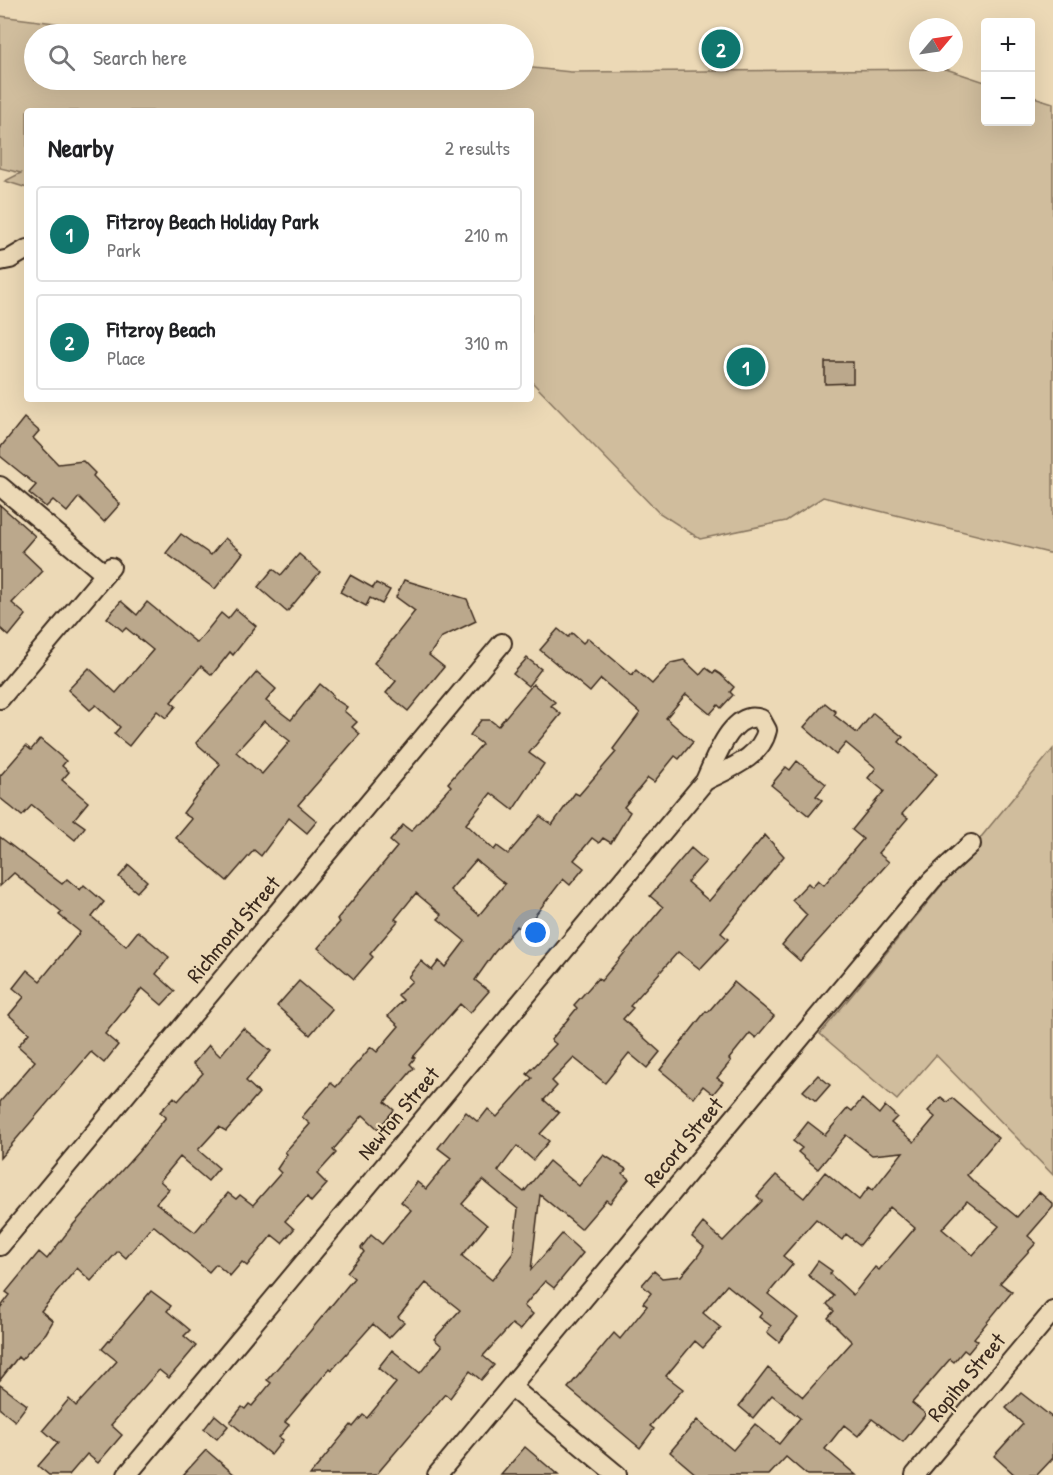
<!DOCTYPE html>
<html lang="en">
<head>
<meta charset="utf-8">
<style>
	body { margin:0; font-family:"Patrick Hand",sans-serif; background:#f6f6f6; color:#202124 }
	.controls { position:absolute; right:18px; top:18px; display:grid; overflow:hidden; border-radius:6px; box-shadow:0 6px 24px #0002 }
	.controls button { width:54px; height:54px; display:grid; place-items:center; padding:0; border:0; border-bottom:2px solid #e0e0e0; background:#fff; color:#202124; font:30px sans-serif }
	.compass { position:absolute; left:909px; top:18px; width:54px; height:54px; border-radius:50%; background:#fff; box-shadow:0 6px 24px #0002; rotate:61deg }
	.you { position:absolute; left:536px; top:933px; width:21px; height:21px; margin:-15px; border:4px solid #fff; border-radius:50%; background:#1a73e8; box-shadow:0 0 0 9px #1a73e833 }
	.badge { display:grid; place-items:center; width:39px; height:39px; border-radius:50%; background:#0f766e; color:#fff; font-size:20px; font-weight:700 }
	.pin { position:absolute; translate:-50% -50%; border:3px solid #fff; box-shadow:0 2px 6px #0006 }
	.list { margin:0; padding:0; list-style:none }
	h2 { display:flex; justify-content:space-between; align-items:center; height:78px; margin:0; padding:0 24px; font-size:26px }
	h2 small { font-size:20px; font-weight:400; color:#757577 }
	.list li { display:grid; grid-template-columns:39px 1fr auto; gap:18px; align-items:center; box-sizing:border-box; height:96px; margin:0 12px 12px; padding:0 12px; border:2px solid #e0e0e0; border-radius:6px }
	.list b { display:block; font-size:22px; white-space:nowrap }
	.list p { margin:0; font-size:20px; white-space:nowrap; color:#757577 }
	.list em { font-size:20px; font-style:normal; color:#757577 }
	.icon { flex:none; width:33px; height:33px; fill:none; stroke:currentColor; stroke-width:2; stroke-linecap:round; stroke-linejoin:round }
	.map { position:relative; flex:none; width:1053px; height:1475px; overflow:hidden }
	.search { position:absolute; background:#fff; box-shadow:0 6px 24px #0002; left:24px; top:24px; width:510px; height:66px; display:flex; align-items:center; gap:15px; box-sizing:border-box; padding:0 21px; border-radius:33px; color:#757577; font-size:22px }
	.panel { position:absolute; background:#fff; box-shadow:0 6px 24px #0002; left:24px; top:108px; width:510px; height:294px; border-radius:6px }
	.map>svg:first-child { display:block }
</style>
</head>
<body>
<div class="map">
<svg width="1053" height="1475" viewBox="0 0 1053 1475">
	<rect width="100%" height="100%" fill="#ecd9b6"/>
	<filter id="ink" filterUnits="userSpaceOnUse"><feTurbulence type="fractalNoise" baseFrequency=".0167" numOctaves="2"/><feDisplacementMap in="SourceGraphic" scale="12" xChannelSelector="R" yChannelSelector="G"/><feConvolveMatrix kernelMatrix="1 2 1 2 8 2 1 2 1" color-interpolation-filters="sRGB"/></filter>
	<g filter="url(#ink)">
		<!-- green -->
		<g fill="#d0bd9d" stroke="#86745e" stroke-width="1.5">
			<polygon points="0,16 141,34 34,34 34,80 524,80 524,67 571,72 946,69 985,82 986,122 1030,122 1031,96 1053,103 1053,554 823,497 786,521 700,539 658,512 531,381 531,111 27,111 27,188 5,181 21,173 0,168"/>
			<polygon points="1053,749 1053,1175 936,1055 897,1100 820,1034"/>
		</g>
		<!-- building -->
		<g fill="#bba88c" stroke="#3b2a1e" stroke-width="1.5" fill-rule="evenodd">
			<polygon points="825,362 853,362 853,383 825,384"/>
			<polygon points="24,418 39,431 33,438 58,464 83,461 95,473 93,476 120,504 104,522 79,497 67,512 53,500 46,507 29,493 36,485 0,456 0,448"/>
			<polygon points="0,505 35,536 22,551 43,571 12,603 26,615 9,636 0,628"/>
			<polygon points="181,534 211,555 225,538 243,553 215,589 166,553"/>
			<polygon points="299,554 320,572 287,612 258,587 273,569 281,575"/>
			<polygon points="350,575 373,588 376,583 390,590 382,604 370,598 366,606 340,592"/>
			<polygon points="404,580 467,599 476,621 442,637 429,655 444,667 408,711 386,693 396,681 374,663 415,611 396,597"/>
			<polygon points="121,601 137,615 147,602 197,643 221,613 228,619 236,609 256,626 233,655 230,652 212,675 201,666 171,702 176,706 166,718 157,711 129,746 114,734 120,727 96,705 90,710 68,690 89,668 116,693 153,650 126,628 123,631 107,618"/>
			<path d="M558 629 568 637 572 633 583 643 588 638 632 675 636 670 652 684 671 663 684 660 700 675 706 668 713 673 715 671 720 674 734 687 730 692 733 695 721 708 718 705 710 714 686 694 666 718 693 742 679 759 675 756 654 782 648 778 624 807 630 812 611 843 603 838 599 843 592 838 574 860 584 868 570 885 563 879 523 931 517 926 494 953 475 980 489 991 470 1013 460 1004 413 1057 415 1058 410 1064 414 1068 385 1102 394 1110 378 1129 363 1115 333 1150 336 1153 317 1174 327 1184 311 1202 307 1197 285 1221 294 1229 282 1243 272 1235 247 1266 242 1262 230 1276 216 1264 209 1272 153 1225 126 1258 118 1251 91 1281 77 1268 41 1311 53 1321 46 1333 21 1360 18 1357 0 1380V1308L10 1295 6 1292 39 1252 47 1259 73 1225 139 1151 166 1117 160 1112 174 1097 178 1101 203 1073 193 1064 209 1045 220 1056 243 1028 271 1051 246 1081 259 1093 226 1131 219 1127 198 1150 219 1168 208 1181 180 1157 160 1181 169 1189 156 1203 195 1232 228 1193 236 1199 240 1195 253 1205 281 1173 277 1169 287 1154 285 1152 310 1124 302 1117 331 1083 336 1087 371 1047 377 1052 399 1026 388 1016 403 1000 398 995 412 981 408 977 421 961 432 970 439 961 445 967 465 941 438 919 442 915 416 893 395 919 398 921 370 954 373 957 354 979 318 948 340 922 337 919 397 847 390 841 403 825 411 831 451 786 448 783 482 744 470 735 481 720H490L498 726 533 684 555 702 551 706 561 714 529 753 544 764 513 810 491 793 466 824 494 850 497 846 508 854 540 816 552 825 575 793 579 795 616 752 613 749 640 713 601 679 590 692 540 650ZM476 860 505 884 479 915 450 890Z"/>
			<polygon points="527,658 541,669 528,686 513,674"/>
			<path d="M257 672 276 689 266 701 291 720 320 684 333 695 332 697 347 707 344 711 357 722 352 727 360 734 298 805 317 821 307 833 289 818 261 856 254 850 227 881 176 838 192 819 183 813 220 764 196 743ZM264 721 290 741 262 774 236 752Z"/>
			<polygon points="825,703 836,712 834,715 857,733 873,713 903,737 899,742 937,774 902,814 908,818 878,853 889,862 800,961 782,945 807,915 792,900 808,883 812,887 818,880 824,885 863,839 852,830 884,791 868,778 876,768 846,743 836,755 804,727"/>
			<polygon points="40,739 66,761 62,766 69,772 62,780 88,802 74,819 85,827 75,840 32,805 22,816 0,798 0,776 26,746 31,750"/>
			<polygon points="797,761 826,784 816,796 822,800 809,816 771,785 786,767 790,770"/>
			<path d="M765 835 784 856 721 933 728 939 700 969 678 952 630 1006 633 1008 623 1019 660 1052 647 1068 629 1053 605 1083 574 1058 552 1081 557 1086 544 1100 559 1113 540 1134 549 1141 533 1160 517 1146 498 1171 524 1192 549 1161 579 1186 604 1155 626 1169 623 1174 629 1179 610 1203 606 1200 581 1229 540 1195 531 1270 562 1234 583 1253 554 1288 545 1281 524 1306 533 1314 520 1330 512 1324 483 1356 494 1365 481 1380 470 1371 450 1398 445 1394 376 1475H310L351 1425 353 1427 363 1415 367 1418 396 1383 378 1368 392 1350 420 1373 442 1346 434 1339 460 1310 426 1283 398 1317 404 1322 389 1338 373 1324 332 1370 330 1368 285 1422 289 1425 279 1437 283 1440 271 1455 230 1422 242 1407 245 1409 249 1404 252 1406 271 1383 267 1380 287 1357 288 1358 354 1278 347 1272 364 1252 361 1248 371 1235 382 1244 411 1210 401 1202 417 1182 426 1189 451 1158 438 1148 466 1112 478 1122 488 1109 497 1117 532 1078 527 1074 556 1044 551 1040 577 1008 574 1005 598 978 601 981 663 907 650 896 691 848 706 861 687 882 709 901ZM483 1180 518 1209 513 1253 492 1280 462 1256 487 1225 462 1204Z"/>
			<polygon points="0,837 62,884 67,879 80,890 84,885 104,902 92,917 126,946 138,931 169,957 156,974 175,991 162,1005 142,988 105,1034 118,1045 104,1063 91,1052 0,1158 0,1102 35,1061 18,1046 29,1033 9,1015 24,997 13,988 27,970 40,981 80,932 59,915 62,912 14,873 0,886"/>
			<polygon points="129,865 147,881 137,892 119,877"/>
			<polygon points="299,981 332,1009 310,1035 277,1006"/>
			<polygon points="734,982 774,1016 756,1038 750,1033 729,1059 731,1061 717,1078 723,1082 713,1094 703,1086 694,1098 660,1070 706,1011 708,1012"/>
			<polygon points="818,1075 830,1085 816,1101 803,1091"/>
			<path d="M941 1097 947 1102 952 1098 998 1138 967 1175 974 1182 1017 1217 1039 1192 1053 1204V1207L1028 1236 1036 1243 1000 1283 1012 1292 974 1338 978 1341 968 1353 964 1350 954 1362 950 1359 912 1403 926 1414 903 1442 872 1419 858 1436 844 1425 825 1449 856 1475H807L786 1457 769 1475H697L670 1452 697 1420 733 1450 755 1424 779 1444 800 1418 772 1395 753 1418 739 1406 768 1368 803 1397 852 1342 828 1318 834 1311 827 1304 834 1296 808 1275 818 1261 832 1271 830 1274 853 1295 875 1267 879 1270 915 1228 890 1207 860 1245 846 1234 842 1240 816 1219 783 1256 793 1264 768 1294 798 1318 779 1342 767 1332 771 1326 759 1317 762 1313 727 1285 703 1313 721 1328 703 1348 695 1341 666 1376 683 1389 650 1426 654 1429 640 1448 568 1388 614 1333 620 1339 647 1306 643 1303 651 1293 642 1285 654 1271 662 1278 681 1276 697 1257 704 1247 692 1237 703 1223 723 1241 762 1201 757 1196 776 1175 804 1198 825 1172 859 1200 869 1187 873 1190 903 1152 872 1155 846 1135 818 1169 798 1152 802 1148 793 1141 808 1122 825 1135 848 1108 852 1111 862 1099 879 1114 885 1106 897 1117 891 1123 914 1142 935 1117 928 1111ZM967 1201 999 1226 973 1255 942 1229Z"/>
			<polygon points="151,1291 171,1306 167,1311 190,1330 184,1336 196,1346 169,1378 159,1370 111,1425 122,1435 98,1463 87,1454 69,1475 49,1475 38,1466 58,1443 43,1430 69,1399 76,1406 117,1361 102,1349"/>
			<polygon points="0,1385 27,1405 15,1421 0,1409"/>
			<polygon points="1021,1393 1053,1418 1053,1458 1037,1475 1015,1475 994,1456 1023,1424 1006,1408"/>
			<polygon points="215,1415 228,1426 217,1439 204,1429"/>
			<polygon points="525,1447 558,1475 501,1475"/>
			<polygon points="206,1450 235,1475 183,1475"/>
		</g>
		<g fill="none" stroke-linecap="round" stroke-linejoin="round">
			<!-- street casing -->
			<g stroke="#3b2a1e" stroke-width="22">
				<g id="street">
					<polyline points="0,261 10,259 27,249"/>
					<polyline points="0,486 105,574"/>
					<polyline points="0,699 111,567"/>
					<polyline points="0,1246 502,643"/>
					<polyline points="511,1387 617,1475"/>
					<path d="M127 1475 705 781C714 762 732 708 761 719L767 730C761 758 728 769 705 781"/>
					<polyline points="437,1475 932,880 971,844"/>
					<polyline points="915,1475 1053,1311"/>
				</g>
			</g>
			<!-- street -->
			<use href="#street" stroke="#ecd9b6" stroke-width="18"/>
		</g>
	</g>
	<g text-anchor="middle" stroke-width="4.5" stroke-linejoin="round" paint-order="stroke">
		<!-- street labels -->
		<g font-size="22" fill="#3b2a1e" stroke="#ecd9b6">
			<text transform="translate(233 929) rotate(-50)" y="8">Richmond Street</text>
			<text transform="translate(398 1113) rotate(-50)" y="8">Newton Street</text>
			<text transform="translate(683 1142) rotate(-50)" y="8">Record Street</text>
			<text transform="translate(966 1377) rotate(-50)" y="8">Ropiha Street</text>
		</g>
	</g>
</svg>
<div class="controls">
<button>+</button>
<button>−</button>
</div>
<svg class="compass" viewBox="-18 -18 36 36"><path d="M0-13l5 13h-10z" fill="#e53935"/><path d="M0 13l5-13h-10z" fill="#757577"/></svg>
<div class="you"></div>
<div class="pin badge" style="left:746px;top:367px">1</div>
<div class="pin badge" style="left:721px;top:49px">2</div>
<div class="search"><svg class="icon" aria-label="search" viewBox="0 0 24 24"><circle cx="10" cy="10" r="6"/><path d="M15 15l6 6"/></svg>Search here</div>
<section class="panel">
<h2>Nearby<small>2 results</small></h2>
<ul class="list">
<li><span class="badge">1</span><div><b>Fitzroy Beach Holiday Park</b><p>Park</p></div><em>210 m</em></li>
<li><span class="badge">2</span><div><b>Fitzroy Beach</b><p>Place</p></div><em>310 m</em></li>
</ul>
</section>
</div>
</body>
</html>
